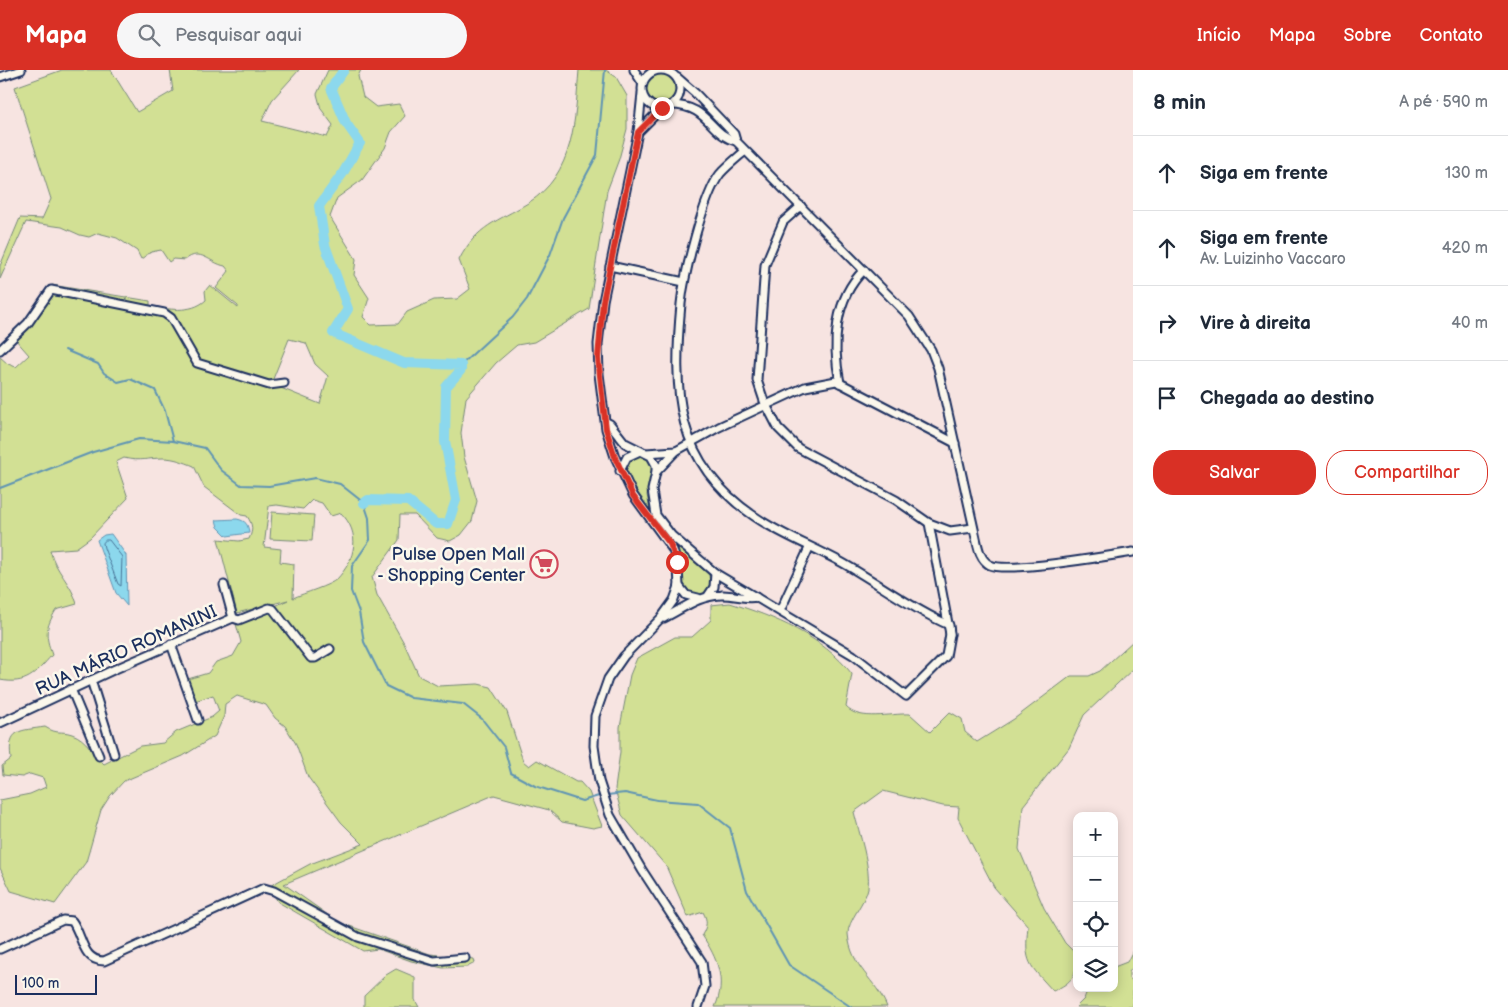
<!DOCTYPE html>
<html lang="pt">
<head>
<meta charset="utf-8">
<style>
	body { margin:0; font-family:"Balsamiq Sans",sans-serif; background:#f6f6f7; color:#1f2937 }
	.controls { position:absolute; right:15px; bottom:15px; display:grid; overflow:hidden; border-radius:10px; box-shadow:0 2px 12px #0003 }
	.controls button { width:45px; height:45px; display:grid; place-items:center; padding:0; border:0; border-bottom:1px solid #e0e1e3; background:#fff; color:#1f2937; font:25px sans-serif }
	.scale { position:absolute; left:15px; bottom:12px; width:82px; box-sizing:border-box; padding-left:5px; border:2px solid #1b2f5e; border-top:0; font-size:14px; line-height:18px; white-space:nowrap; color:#1b2f5e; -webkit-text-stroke:4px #fbf7ec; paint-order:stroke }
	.stop { position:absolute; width:15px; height:15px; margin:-11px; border:4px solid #d93025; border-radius:50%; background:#fff }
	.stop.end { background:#d93025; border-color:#fff; box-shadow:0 1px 5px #0008 }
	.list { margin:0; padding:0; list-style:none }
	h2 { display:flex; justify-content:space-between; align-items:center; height:65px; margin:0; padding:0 20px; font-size:21px }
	h2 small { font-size:16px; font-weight:400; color:#747a83 }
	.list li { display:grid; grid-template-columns:32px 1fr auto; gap:15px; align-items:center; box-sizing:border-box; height:75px; padding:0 20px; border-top:1px solid #e0e1e3 }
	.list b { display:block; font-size:19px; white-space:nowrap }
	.list p { margin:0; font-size:16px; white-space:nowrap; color:#747a83 }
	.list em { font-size:16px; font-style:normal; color:#747a83 }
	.actions { display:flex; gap:10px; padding:15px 20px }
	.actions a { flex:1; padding:11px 0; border:1px solid #d93025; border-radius:20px; text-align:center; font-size:18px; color:#d93025 }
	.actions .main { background:#d93025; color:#fff }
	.icon { flex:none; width:28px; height:28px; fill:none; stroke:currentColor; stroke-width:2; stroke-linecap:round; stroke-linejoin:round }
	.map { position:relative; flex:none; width:1133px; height:937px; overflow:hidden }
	header { display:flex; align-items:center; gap:30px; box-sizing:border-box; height:70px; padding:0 25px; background:#d93025; color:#fff }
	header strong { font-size:24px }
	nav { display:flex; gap:28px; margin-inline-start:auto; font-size:18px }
	.search { width:350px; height:45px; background:#f6f6f7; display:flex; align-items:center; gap:12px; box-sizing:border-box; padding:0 18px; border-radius:28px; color:#747a83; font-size:19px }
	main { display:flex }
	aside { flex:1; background:#fff }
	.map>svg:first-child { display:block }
</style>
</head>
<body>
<header>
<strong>Mapa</strong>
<div class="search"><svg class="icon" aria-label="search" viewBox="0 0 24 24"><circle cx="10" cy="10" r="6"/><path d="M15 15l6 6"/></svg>Pesquisar aqui</div>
<nav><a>Início</a><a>Mapa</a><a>Sobre</a><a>Contato</a></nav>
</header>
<main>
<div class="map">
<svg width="1133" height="937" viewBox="0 0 1133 937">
	<rect width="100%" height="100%" fill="#f7e4e1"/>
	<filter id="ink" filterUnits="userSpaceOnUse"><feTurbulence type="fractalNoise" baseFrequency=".02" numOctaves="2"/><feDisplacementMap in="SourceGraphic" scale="10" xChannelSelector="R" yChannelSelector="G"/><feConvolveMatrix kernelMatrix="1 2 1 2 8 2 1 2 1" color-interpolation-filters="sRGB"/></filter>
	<g filter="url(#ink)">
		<!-- green -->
		<g fill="#d2e094" stroke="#768879" fill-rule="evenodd">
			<path d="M62 0H111L137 42 173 21 170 0H299L272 30 262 51 327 67 333 55 321 39 317 24 328 0H361L358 6 363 27 376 37 399 34 405 46 391 62 385 78 362 110 337 128 330 147 356 189 354 205 369 228 363 247 371 255 398 254 407 242 434 230 457 229 470 219 459 190C477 155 497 152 528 133 575 104 575 49 579 0H606L616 7 627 26V59L619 89 607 121 589 239 534 272 517 275 496 293 466 328 461 363 464 387 477 431 472 451 461 465 450 471 437 468 415 445H400L399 470 372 507 377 525 404 573 419 606 438 616 478 614 491 617 507 642 523 691 529 696 537 690 576 712H580L589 722 602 756 593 758 562 752 549 740 494 725 284 814 338 852 430 884 474 889 475 893 467 897 443 898 411 891 378 879 363 881 278 832 272 822 264 819 310 794 363 774 341 752 308 707 296 674 285 656 275 648 266 635 237 626 225 634 224 646 215 666 183 686 124 711 110 726 101 740 86 792 55 834 11 821 0 798V730L30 724 46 717 43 708 30 704 22 707 3 705 2 696 11 689C7 658 20 661 45 657 58 665 60 660 72 664 87 669 93 684 104 694L140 676 163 673 176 662 212 647 219 641 213 625 195 631 188 609 208 603 216 592 233 586 241 572 236 554 288 530 237 543 218 469 239 471 249 469C253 460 253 455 247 446L241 445 204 417 194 396C184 392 174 388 163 388 149 388 139 392 124 388L116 392 128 428 90 468 76 478 50 480C55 501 72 514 77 534L56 540C45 559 45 564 52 585 35 604 27 615 0 610V287L8 294 16 297 29 285 15 269 52 215 150 231V236C167 239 191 244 206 230L205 221 210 215 238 238V236L216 218 229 201 225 196C209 193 201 177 185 190L173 189 169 192 161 180 151 182 141 189 137 181 117 168 98 163 89 167 80 165 62 157 26 152 0 209V196L20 148 42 149 51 129 15 17ZM289 269 306 273 315 294 328 306 320 334 271 314ZM312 430 322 433 331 446 341 443C361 463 356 489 337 509 329 516 304 523 293 528L294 494 280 492 281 479 264 477 269 436 277 435 303 439Z"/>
			<circle cx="661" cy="19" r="15"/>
			<polygon points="639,386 648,389 652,397 647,425 651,445 626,403 628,391"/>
			<polygon points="272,442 314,445 312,471 270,469"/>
			<polygon points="675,475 709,505 710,514 703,524 693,525 683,516 682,497"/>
			<path d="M730 533C775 547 822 566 852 604L846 637C860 652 890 643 910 644L930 662 950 642 962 649 965 662 977 672 1014 649 1071 606H1089L1100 601 1133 571V599L1084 645 1069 678 1023 736 1019 779 1044 838 1065 873 1077 885C1077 905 1073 912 1053 921 1029 894 1024 894 1028 856L994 817 958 748 959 737 943 736 883 721 854 742C859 763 871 797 868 818 866 831 847 852 848 864 851 898 876 909 887 937H715C727 910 717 888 702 865 707 856 708 851 703 842L688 847 666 796 622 745 615 719 620 682V657L630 605 637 588 675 567H692L711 550V535Z"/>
			<polygon points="1133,880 1133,897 1129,902 1129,908 1133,911 1133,937 1076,937 1084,929 1088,918 1114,918 1114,897 1127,892"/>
			<polygon points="396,899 415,907 415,930 419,937 364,937 364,926 386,905"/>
		</g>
		<!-- water -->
		<g fill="#8cd8ed" stroke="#5f94b4">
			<path d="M237 449C246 451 248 454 249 463L227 466 218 457 216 450Z"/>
			<polygon points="111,464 126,485 127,536 116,523 97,470 104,465"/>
		</g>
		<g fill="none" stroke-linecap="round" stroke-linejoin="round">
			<!-- shore -->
			<polygon stroke="#487397" stroke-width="1" points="106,470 109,470 122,487 121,516 118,514 104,478 103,473"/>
			<!-- stream -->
			<g stroke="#5f94b4" stroke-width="2">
				<polyline points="65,280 98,294 104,303 118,312 130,309 155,320 165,341 173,371"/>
				<polyline points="461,295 513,247 527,229 550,185 563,148 597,85 605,0"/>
				<polyline points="0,418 93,382 139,369 173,371 205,378 221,400 241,415 269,416 315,408 340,414 364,433 369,448 370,470 352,496 351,521 359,542 364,572 386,616 411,628 463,634 482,649 504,677 511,703 535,716 582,731 602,725"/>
				<polyline points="607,725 625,723 657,730 698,733 730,758 747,821 789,895 851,937"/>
			</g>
			<!-- river -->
			<polyline stroke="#8cd8ed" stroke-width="10" points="344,0 331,18 346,53 360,73 343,103 319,136 325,175 348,239 333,263 404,293 461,295 461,300 446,317 445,371 456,430 448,454 436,454 408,431 368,430 364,433"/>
			<!-- minor casing -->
			<g stroke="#1b2f5e" stroke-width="11">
				<g id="minor">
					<polyline points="634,0 643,14"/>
					<circle cx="661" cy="19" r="19"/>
					<polyline points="0,7 21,0"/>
					<polyline points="678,8 695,23 734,64 736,71"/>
					<polyline points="642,23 638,62 603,231 598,274 599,304 606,359 615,387 633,425 673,480 678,498 679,516 674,530 661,548 624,586 608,609 595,646 594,676 599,711 610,745 642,800 702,892 705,916 698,937"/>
					<path d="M671 35C709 35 709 64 736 71L909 246 931 280 938 298 976 468C978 477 980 490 990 495 1007 503 1109 486 1133 482"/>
					<polyline points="638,62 662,38"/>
					<path d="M745 81C737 88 727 96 720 104 703 126 684 205 681 234 673 322 674 392 754 446 781 465 812 476 841 492 877 512 910 538 949 555L950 564"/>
					<polyline points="801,136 783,152 765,195 757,310 764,331 778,358 798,378 896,430 929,453 950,461 973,458"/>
					<polyline points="610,196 684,212"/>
					<polyline points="0,280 28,253 51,220 164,243 171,248 197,293 269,315 284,313"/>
					<path d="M840 313C832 274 834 229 864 200"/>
					<polyline points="606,352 610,354 625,373 651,386 656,395 656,402"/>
					<polyline points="676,381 656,402 652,420 656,445 672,466 715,503 853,585 906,626 946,586 950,564 929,453"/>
					<polyline points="646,383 676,381 719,357 805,317 836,311 955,373"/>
					<polyline points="620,401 627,387 640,381"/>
					<polyline points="679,516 686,525 698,528"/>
					<polyline points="708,526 714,517 715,503"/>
					<polyline points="780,541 809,478"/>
					<polyline points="233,548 239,550 269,538 273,539 311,588 315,588 330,579"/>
					<path d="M664 548C684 538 698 526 721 525 733 524 745 530 756 527"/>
					<polyline points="171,574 198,650"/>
					<polyline points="91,610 114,684"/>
					<polyline points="71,619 99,686"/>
					<polyline points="0,653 113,600 233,548 224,515"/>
					<path d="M0 879 63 850 72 851C83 866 82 891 104 891L264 818 274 821 358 867 434 891 465 888"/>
				</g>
			</g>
			<!-- minor -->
			<use href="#minor" stroke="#fbf7ec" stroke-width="7"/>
		</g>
	</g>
	<g fill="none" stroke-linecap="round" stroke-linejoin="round" filter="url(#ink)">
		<!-- route -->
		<polyline stroke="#d93025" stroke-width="6" points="662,38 638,62 603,231 598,288 606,359 615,387 633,426 670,474 677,492"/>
	</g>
	<!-- icons -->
	<defs>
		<g id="supermarket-ring" transform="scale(1.4375)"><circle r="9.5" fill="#fbf7ec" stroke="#d1495b" stroke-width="1.5"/><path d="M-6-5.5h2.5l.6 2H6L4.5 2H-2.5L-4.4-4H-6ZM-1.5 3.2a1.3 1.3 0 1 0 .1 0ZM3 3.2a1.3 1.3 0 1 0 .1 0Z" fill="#d1495b"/></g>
	</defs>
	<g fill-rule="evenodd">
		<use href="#supermarket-ring" x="544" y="494"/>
	</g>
	<g text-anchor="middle" stroke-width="5" stroke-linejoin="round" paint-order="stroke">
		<!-- poi labels -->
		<g font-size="18" fill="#1b2f5e" stroke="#fbf7ec" text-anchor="end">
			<text x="525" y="490">Pulse Open Mall<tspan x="525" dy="21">- Shopping Center</tspan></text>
		</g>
		<!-- street labels -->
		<g font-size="18" fill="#1b2f5e" stroke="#fbf7ec">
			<text transform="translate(126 580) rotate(-24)" y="6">RUA MÁRIO ROMANINI</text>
		</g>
	</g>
</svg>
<div class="controls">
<button>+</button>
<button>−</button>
<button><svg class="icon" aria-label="locate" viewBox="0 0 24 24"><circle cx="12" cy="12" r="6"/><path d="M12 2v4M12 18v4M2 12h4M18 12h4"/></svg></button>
<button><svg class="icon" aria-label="layers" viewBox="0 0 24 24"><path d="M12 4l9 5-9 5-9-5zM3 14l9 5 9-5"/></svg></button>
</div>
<div class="scale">100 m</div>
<div class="stop" style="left:677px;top:492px"></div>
<div class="stop end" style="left:662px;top:38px"></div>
</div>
<aside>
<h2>8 min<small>A pé · 590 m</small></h2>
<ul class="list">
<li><svg class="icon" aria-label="ahead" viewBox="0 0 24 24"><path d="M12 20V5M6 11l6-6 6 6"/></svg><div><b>Siga em frente</b></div><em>130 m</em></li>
<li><svg class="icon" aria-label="ahead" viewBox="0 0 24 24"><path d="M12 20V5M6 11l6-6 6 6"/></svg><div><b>Siga em frente</b><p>Av. Luizinho Vaccaro</p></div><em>420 m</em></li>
<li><svg class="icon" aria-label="right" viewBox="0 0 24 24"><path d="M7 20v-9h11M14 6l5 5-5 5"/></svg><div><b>Vire à direita</b></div><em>40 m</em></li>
<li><svg class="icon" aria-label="arrive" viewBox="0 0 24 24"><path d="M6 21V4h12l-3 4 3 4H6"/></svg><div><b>Chegada ao destino</b></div></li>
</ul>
<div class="actions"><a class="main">Salvar</a><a>Compartilhar</a></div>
</aside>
</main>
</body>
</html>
